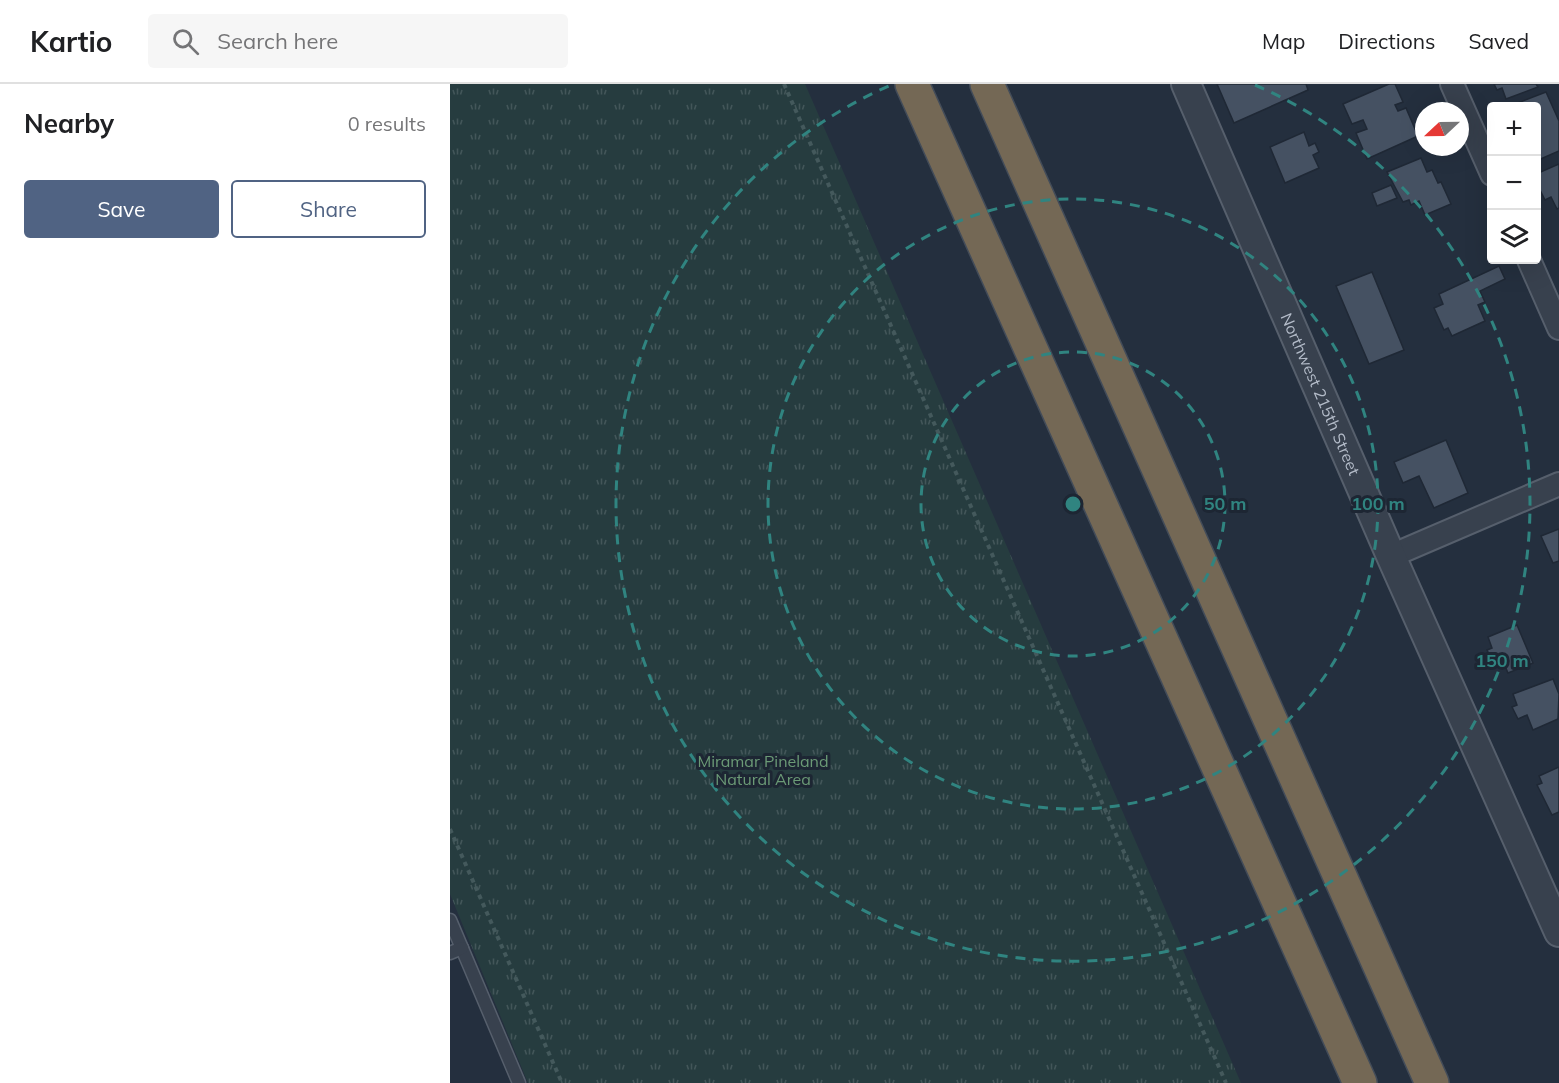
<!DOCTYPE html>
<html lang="en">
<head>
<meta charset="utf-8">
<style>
	body { margin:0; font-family:Mulish,sans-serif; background:#f6f6f6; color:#202124 }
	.controls { position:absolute; right:18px; top:18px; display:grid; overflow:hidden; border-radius:6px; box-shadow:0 6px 24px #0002 }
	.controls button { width:54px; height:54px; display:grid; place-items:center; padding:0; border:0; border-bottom:2px solid #e0e0e0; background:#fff; color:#202124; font:30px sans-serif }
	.compass { position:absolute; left:965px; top:18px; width:54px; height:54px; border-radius:50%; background:#fff; box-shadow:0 6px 24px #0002; rotate:248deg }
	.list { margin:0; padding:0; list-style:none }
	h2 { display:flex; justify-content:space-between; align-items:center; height:78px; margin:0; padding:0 24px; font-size:26px }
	h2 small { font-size:20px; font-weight:400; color:#757577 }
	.actions { display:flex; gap:12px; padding:18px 24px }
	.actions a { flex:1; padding:14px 0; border:2px solid #506383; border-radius:6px; text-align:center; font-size:21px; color:#506383 }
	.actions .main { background:#506383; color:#fff }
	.icon { flex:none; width:33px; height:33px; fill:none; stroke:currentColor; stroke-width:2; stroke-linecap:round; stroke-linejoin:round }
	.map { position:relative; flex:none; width:1109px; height:999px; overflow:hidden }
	header { display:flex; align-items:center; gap:36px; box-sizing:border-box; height:84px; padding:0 30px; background:#fff; border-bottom:2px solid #e0e0e0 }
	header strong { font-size:28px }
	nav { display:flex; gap:33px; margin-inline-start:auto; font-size:21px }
	.search { width:420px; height:54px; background:#f6f6f6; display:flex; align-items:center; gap:15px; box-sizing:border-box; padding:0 21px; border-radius:6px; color:#757577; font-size:22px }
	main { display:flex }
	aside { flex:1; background:#fff }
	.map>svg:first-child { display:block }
</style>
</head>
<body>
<header>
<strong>Kartio</strong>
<div class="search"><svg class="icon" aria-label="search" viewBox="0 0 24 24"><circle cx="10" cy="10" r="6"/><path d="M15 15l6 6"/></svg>Search here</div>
<nav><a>Map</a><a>Directions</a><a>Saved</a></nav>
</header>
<main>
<aside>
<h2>Nearby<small>0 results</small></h2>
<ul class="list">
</ul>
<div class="actions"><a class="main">Save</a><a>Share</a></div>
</aside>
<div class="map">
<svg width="1109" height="999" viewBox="0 0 1109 999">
	<defs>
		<pattern id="grass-tufts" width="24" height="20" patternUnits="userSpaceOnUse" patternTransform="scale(1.5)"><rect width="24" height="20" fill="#263c3f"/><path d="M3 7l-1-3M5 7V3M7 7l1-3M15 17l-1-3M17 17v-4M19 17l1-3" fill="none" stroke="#435659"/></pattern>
	</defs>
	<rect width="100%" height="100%" fill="#242f3e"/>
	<!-- grass -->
	<polygon fill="url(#grass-tufts)" points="0,0 355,0 791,999 78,999 0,810"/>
	<!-- building -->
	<g fill="#455162" stroke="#1f2835" stroke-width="1.5">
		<polygon points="767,0 856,0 858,6 784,39"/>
		<polygon points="939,0 945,0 953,18 945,21 948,27 956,24 968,52 917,75 906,49 917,45 913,36 902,40 893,20"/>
		<polygon points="1044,0 1086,0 1088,3 1056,15 1052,4 1047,6"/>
		<polygon points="1096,8 1109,37 1109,67 1086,77 1086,22 1060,22"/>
		<polygon points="854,48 859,62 865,59 869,68 863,71 869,84 835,99 820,63"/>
		<polygon points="971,74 977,88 982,86 988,99 991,98 1001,120 975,131 969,117 961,121 959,116 953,118 937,88"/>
		<polygon points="1109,80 1109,124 1107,125 1101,113 1095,116 1086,98 1086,90"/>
		<polygon points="941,101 947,114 927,122 922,109"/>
		<polygon points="1049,182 1055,195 1030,207 1035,218 1028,221 1035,237 1002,252 998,244 994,246 984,224 993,220 989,210"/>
		<polygon points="922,188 954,266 919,280 886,202"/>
		<polygon points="996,356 1018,409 984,424 969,392 953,399 944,378"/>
		<polygon points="1109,445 1109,477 1103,479 1091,452"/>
		<polygon points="1067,541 1083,579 1058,589 1052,575 1043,578 1037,566 1042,564 1038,553"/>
		<polygon points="1103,595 1109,610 1108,635 1083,646 1077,631 1068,635 1062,623 1067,621 1063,610"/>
		<polygon points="1109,683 1109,728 1102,731 1087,701 1092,699 1089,692"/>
	</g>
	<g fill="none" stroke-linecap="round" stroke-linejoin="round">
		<!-- service casing -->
		<g stroke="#565f6c" stroke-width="15">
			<g id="service">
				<polyline points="0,836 69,999"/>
				<polyline points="0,869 12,864"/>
			</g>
		</g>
		<!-- minor casing -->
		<g stroke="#565f6c" stroke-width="26">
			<g id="minor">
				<polyline points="1002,0 1042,90"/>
				<polyline points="1079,176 1109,244"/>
				<polyline points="941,472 1109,400"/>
			</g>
		</g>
		<!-- tertiary casing -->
		<g stroke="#565f6c" stroke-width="32">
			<g id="tertiary">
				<path id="s1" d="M736 0 941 472 1109 848"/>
			</g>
		</g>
		<!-- motorway casing -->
		<g stroke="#434c59" stroke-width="36">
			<g id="motorway">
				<polyline points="462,0 910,999"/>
				<polyline points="537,0 982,999"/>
			</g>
		</g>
		<!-- path -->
		<g stroke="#44595c" stroke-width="4" stroke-dasharray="4.5 4.5" stroke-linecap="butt">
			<polyline points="334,0 776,999"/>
			<polyline points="0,745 112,999"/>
		</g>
		<!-- service -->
		<use href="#service" stroke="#38414e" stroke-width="12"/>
		<!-- minor -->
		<use href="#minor" stroke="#38414e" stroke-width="22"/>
		<!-- tertiary -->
		<use href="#tertiary" stroke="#38414e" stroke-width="28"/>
		<!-- motorway -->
		<use href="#motorway" stroke="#746855" stroke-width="33"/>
	</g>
	<!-- distance rings -->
	<g fill="none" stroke="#308480" stroke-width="3" stroke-dasharray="10 8">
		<circle cx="623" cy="420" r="152"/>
		<circle cx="623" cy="420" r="305"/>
		<path d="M805 1A457 457 0 1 1 441 1"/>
	</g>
	<g text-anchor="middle" stroke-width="6" stroke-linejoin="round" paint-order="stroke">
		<!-- street labels -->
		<g font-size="16" fill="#b4bcc9" stroke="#1d2633">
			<text dy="6" stroke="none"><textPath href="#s1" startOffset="338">Northwest 215th Street</textPath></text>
		</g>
		<!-- park labels -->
		<g font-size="16" fill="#6b9a76" stroke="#1d2633">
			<text x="313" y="683">Miramar Pineland<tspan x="313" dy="18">Natural Area</tspan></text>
		</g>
	</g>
	<circle cx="623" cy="420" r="9" fill="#308480" stroke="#1d2633" stroke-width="3"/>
	<g font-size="18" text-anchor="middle" font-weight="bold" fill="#308480" stroke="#1d2633" stroke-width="6" stroke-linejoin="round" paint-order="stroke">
		<text x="775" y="426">50 m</text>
		<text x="928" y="426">100 m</text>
		<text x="1052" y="583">150 m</text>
	</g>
</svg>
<div class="controls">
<button>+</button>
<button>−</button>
<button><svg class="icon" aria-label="layers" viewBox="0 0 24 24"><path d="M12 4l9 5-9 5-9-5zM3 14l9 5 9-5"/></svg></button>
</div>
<svg class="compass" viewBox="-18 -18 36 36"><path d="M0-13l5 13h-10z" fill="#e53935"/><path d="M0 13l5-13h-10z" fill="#757577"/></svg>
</div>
</main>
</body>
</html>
